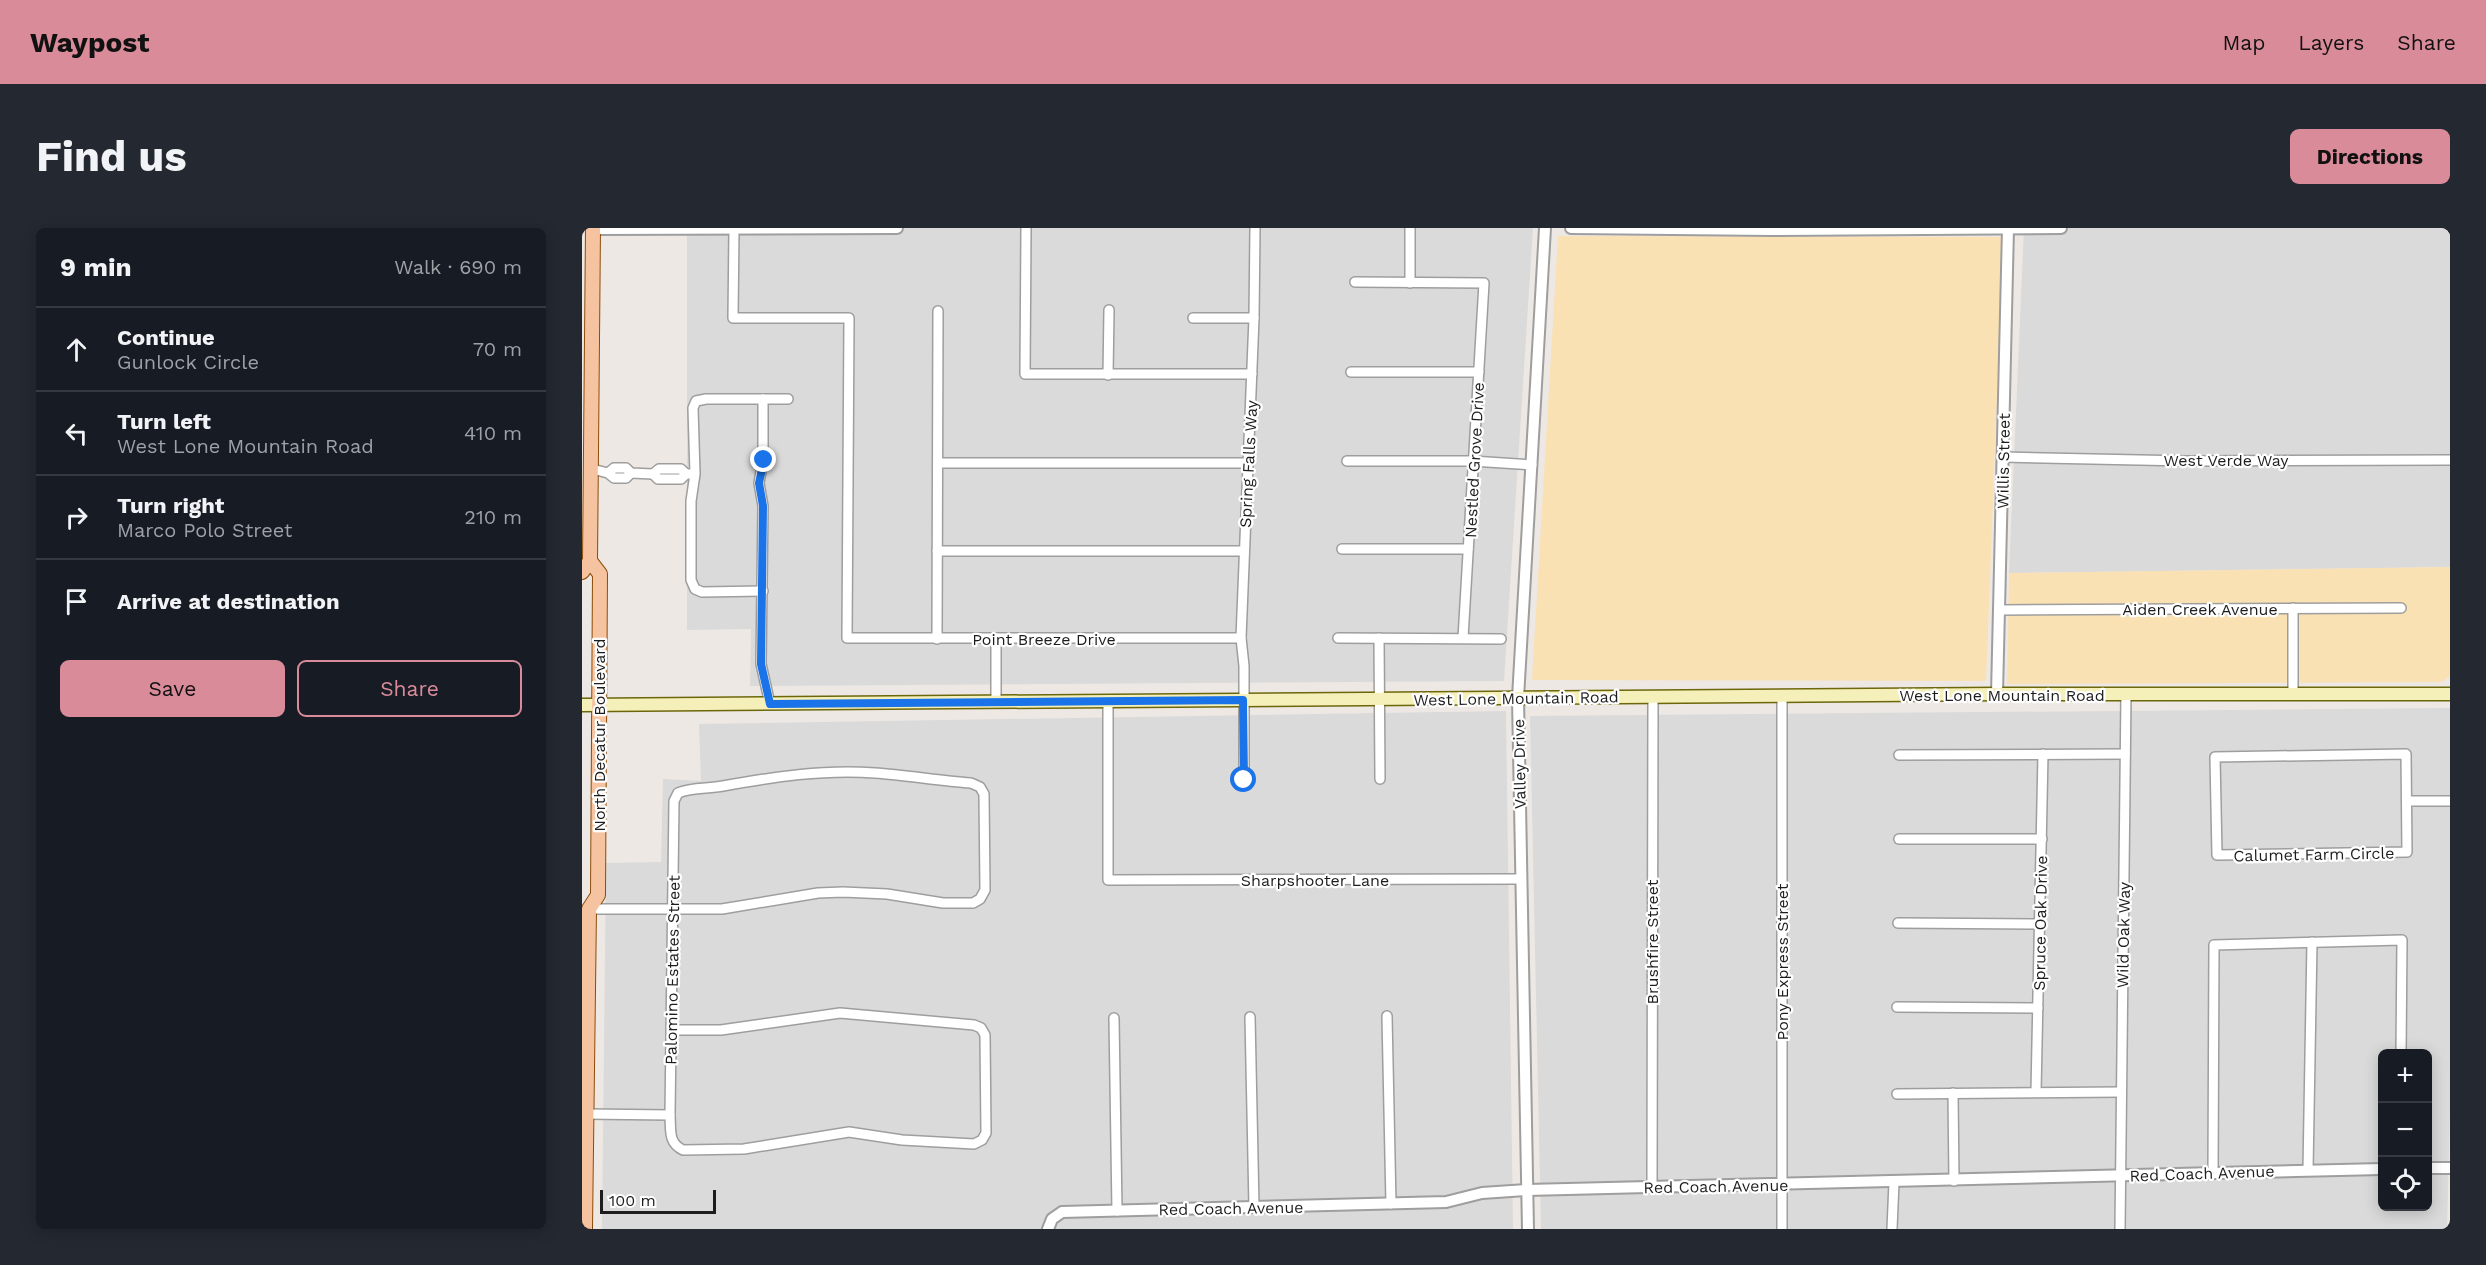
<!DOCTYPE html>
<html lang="en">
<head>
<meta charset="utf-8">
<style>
	body { margin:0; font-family:"Work Sans",sans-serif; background:#242831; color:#f1f3f6 }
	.controls { position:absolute; right:18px; bottom:18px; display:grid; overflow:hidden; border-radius:9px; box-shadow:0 3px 15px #0003 }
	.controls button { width:54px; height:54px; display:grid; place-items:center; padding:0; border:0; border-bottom:2px solid #363941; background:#171b24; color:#f1f3f6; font:30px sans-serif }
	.scale { position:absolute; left:18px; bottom:15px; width:116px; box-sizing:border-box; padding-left:6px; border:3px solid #1d1d1d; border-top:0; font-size:16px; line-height:21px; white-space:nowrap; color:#1d1d1d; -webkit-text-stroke:4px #fff; paint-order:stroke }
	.stop { position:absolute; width:18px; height:18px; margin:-14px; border:4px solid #1a73e8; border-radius:50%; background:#fff }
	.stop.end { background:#1a73e8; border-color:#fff; box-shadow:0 2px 6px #0008 }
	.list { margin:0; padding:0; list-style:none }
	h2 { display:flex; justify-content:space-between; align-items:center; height:78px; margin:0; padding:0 24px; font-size:26px }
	h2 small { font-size:20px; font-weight:400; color:#9ea1a6 }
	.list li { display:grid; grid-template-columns:39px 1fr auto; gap:18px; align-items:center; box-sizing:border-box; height:84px; padding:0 24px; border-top:2px solid #363941 }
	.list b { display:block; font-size:22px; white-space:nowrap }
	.list p { margin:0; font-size:20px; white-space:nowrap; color:#9ea1a6 }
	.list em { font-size:20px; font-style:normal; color:#9ea1a6 }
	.actions { display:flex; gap:12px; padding:18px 24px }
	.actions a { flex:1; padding:14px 0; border:2px solid #da8b99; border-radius:9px; text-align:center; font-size:21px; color:#da8b99 }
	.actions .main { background:#da8b99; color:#111 }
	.icon { flex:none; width:33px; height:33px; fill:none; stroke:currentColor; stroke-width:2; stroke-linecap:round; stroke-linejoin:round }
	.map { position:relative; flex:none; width:1868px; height:1001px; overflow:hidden; border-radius:9px }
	header { display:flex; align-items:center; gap:36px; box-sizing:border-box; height:84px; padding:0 30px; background:#da8b99; color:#111 }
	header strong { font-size:28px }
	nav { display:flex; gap:33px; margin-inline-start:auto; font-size:21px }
	.intro { display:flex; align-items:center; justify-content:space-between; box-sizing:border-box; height:144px; padding:0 36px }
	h1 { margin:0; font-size:42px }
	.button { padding:15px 27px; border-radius:9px; background:#da8b99; color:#111; font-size:21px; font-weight:700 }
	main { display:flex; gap:36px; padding:0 36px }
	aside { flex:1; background:#171b24; border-radius:9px; box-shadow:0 3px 15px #0003 }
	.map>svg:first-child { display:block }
</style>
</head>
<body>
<header>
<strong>Waypost</strong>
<nav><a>Map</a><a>Layers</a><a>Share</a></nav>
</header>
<div class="intro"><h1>Find us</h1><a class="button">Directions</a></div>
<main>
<aside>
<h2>9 min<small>Walk · 690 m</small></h2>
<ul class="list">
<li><svg class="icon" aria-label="ahead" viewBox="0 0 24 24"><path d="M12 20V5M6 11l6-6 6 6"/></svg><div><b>Continue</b><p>Gunlock Circle</p></div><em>70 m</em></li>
<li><svg class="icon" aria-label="left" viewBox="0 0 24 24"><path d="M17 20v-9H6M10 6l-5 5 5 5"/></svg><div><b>Turn left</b><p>West Lone Mountain Road</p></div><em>410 m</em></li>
<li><svg class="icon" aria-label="right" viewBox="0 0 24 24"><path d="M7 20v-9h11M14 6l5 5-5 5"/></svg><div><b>Turn right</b><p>Marco Polo Street</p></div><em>210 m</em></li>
<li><svg class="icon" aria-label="arrive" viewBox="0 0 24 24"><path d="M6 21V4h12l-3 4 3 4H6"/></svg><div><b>Arrive at destination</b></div></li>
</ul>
<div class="actions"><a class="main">Save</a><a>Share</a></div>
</aside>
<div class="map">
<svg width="1868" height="1001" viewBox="0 0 1868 1001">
	<rect width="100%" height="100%" fill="#ede8e3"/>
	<!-- residential -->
	<g fill="#dbdada" fill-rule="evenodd">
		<polygon points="105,0 951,0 922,453 168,458 169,401 105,402"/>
		<polygon points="1442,0 1868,0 1868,339 1427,345"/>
		<path d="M1868 480V884L1865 1001H959L948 488ZM1800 826H1846V978H1800Z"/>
		<polygon points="924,483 931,1001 20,1001 24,635 79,634 81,551 119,553 117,496"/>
	</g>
	<!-- sand -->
	<g fill="#fae1b4">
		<polygon points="976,8 1421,9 1404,453 950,452"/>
		<polygon points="1868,339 1868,448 1860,454 1425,456 1427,345"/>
	</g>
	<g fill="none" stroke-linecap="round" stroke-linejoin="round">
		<!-- minor casing -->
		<g stroke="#9e9e9e" stroke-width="12">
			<g id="minor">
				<polyline points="444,0 443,146 670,146"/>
				<polyline points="828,0 828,55"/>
				<polyline points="152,1 151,90 267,90 265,410 659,410"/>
				<polyline points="773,54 902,55 881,410"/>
				<polyline points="611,90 672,90"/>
				<polyline points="769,144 897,144"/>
				<polyline points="526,147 527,82"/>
				<polyline points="181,171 181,232 177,255 181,278 179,436 188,476"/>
				<polyline points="1421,229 1605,233 1868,232"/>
				<polyline points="765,233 890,233 950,237"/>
				<polyline points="356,235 666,235"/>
				<polyline points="10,241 26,245 32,250 44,250 49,245"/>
				<polyline points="26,245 32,240 44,240 49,245 71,246 77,241 99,241 104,246"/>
				<polyline points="71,246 76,251 99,251 104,246 110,246"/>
				<polyline points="760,321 886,321"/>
				<polyline points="355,323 662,323"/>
				<polyline points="181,363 120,364 113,361 109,352 109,273 113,246 111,180 114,173 124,171 206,171"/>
				<polyline points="1711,380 1711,466"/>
				<polyline points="1417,382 1819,380"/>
				<polyline points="414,410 414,474"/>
				<polyline points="756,410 919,411"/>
				<polyline points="797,410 798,551"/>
				<polyline points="355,411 356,83"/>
				<polyline points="526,474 526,652 939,651"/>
				<polygon points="1824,526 1825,624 1635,627 1633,529"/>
				<polyline points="1317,527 1543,526"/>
				<polyline points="662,552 662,438 659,410 672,90 673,0"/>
				<polyline points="1825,573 1868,573"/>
				<polyline points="1317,611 1460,611"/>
				<path d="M7 681H140L236 665 261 664 305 666 361 675H391L398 671 403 662 402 566 398 559 389 555C357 553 325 547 293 545 242 541 191 549 141 558 126 561 110 559 96 565L92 573 88 887C89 902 86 915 101 922L162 921 267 904 320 912 392 916 400 912 404 905 403 807 399 800 392 797 258 785 139 802H89"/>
				<polyline points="1316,695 1458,696"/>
				<polyline points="1315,779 1456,780"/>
				<polyline points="805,788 809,976"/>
				<polyline points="668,789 672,979"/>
				<polyline points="532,790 535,983"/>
				<polyline points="1454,864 1461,526"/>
				<polyline points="1371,865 1372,953"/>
				<polyline points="1315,866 1539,864"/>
				<polyline points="4,886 88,887"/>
				<polyline points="1726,942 1730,714"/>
				<polyline points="1631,945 1632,717 1820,712 1819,826"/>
				<polyline points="1070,960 1071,469"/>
				<polyline points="1200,1001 1200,468"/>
				<polyline points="1310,1001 1312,954"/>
				<polyline points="1538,1001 1544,466"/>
			</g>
		</g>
		<!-- tertiary casing -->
		<g stroke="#9e9e9e" stroke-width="14">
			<g id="tertiary">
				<polyline points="989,0 1190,2 1479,0"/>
				<polyline points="11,1 315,0"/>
				<polyline points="1415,466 1426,0"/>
				<polyline points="1846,940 1868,940"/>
				<polyline points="466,1001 470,991 480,984 864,974 900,965 945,962 1800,941"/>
				<polyline points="946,1001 936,470 963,0"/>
			</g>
		</g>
		<!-- secondary casing -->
		<g stroke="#6c670b" stroke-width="15">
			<polyline id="secondary" points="0,477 1415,466 1868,466"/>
		</g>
		<!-- primary casing -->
		<g stroke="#8c4c09" stroke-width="16">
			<g id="primary">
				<polyline points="0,344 8,333 11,0"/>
				<polyline points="3,1001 7,681 16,667 18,346 8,333"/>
			</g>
		</g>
		<!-- minor -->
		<use href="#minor" stroke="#fff" stroke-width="9"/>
		<!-- tertiary -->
		<use href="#tertiary" stroke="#fff" stroke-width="10"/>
		<!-- secondary -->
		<use href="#secondary" stroke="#f5efb9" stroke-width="12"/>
		<!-- primary -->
		<use href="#primary" stroke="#f6c3a0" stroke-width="14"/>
	</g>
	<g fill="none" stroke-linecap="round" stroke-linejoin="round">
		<!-- route -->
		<polyline stroke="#1a73e8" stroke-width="8" points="182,232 177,255 181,278 179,436 188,476 661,472 662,552"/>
	</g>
	<g text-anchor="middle" stroke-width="4.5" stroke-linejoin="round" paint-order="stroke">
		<!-- street labels -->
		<g font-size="16" fill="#1d1d1d" stroke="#fff">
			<text transform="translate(892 232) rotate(-87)" y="6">Nestled Grove Drive</text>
			<text x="1644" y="238">West Verde Way</text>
			<text transform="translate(1421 233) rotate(-89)" y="6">Willis Street</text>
			<text transform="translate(666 236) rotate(-87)" y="6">Spring Falls Way</text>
			<text x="1618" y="387">Aiden Creek Avenue</text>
			<text x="462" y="417">Point Breeze Drive</text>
			<text x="1420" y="473">West Lone Mountain Road</text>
			<text transform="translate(934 470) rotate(-1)" y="6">West Lone Mountain Road</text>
			<text transform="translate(17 507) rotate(-90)" y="6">North Decatur Boulevard</text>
			<text transform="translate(937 536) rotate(-91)" y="6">Valley Drive</text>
			<text transform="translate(1732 626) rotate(-1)" y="6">Calumet Farm Circle</text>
			<text x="733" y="658">Sharpshooter Lane</text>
			<text transform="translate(1458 695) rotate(-89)" y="6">Spruce Oak Drive</text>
			<text transform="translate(1541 707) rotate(-89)" y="6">Wild Oak Way</text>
			<text transform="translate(1070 714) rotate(-90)" y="6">Brushfire Street</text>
			<text transform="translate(1200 734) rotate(-90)" y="6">Pony Express Street</text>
			<text transform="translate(90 742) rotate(-89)" y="6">Palomino Estates Street</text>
			<text transform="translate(1620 945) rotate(-2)" y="6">Red Coach Avenue</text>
			<text transform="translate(1134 958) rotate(-1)" y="6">Red Coach Avenue</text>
			<text transform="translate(649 980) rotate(-1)" y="6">Red Coach Avenue</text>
		</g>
	</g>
</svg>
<div class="controls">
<button>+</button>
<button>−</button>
<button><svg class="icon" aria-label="locate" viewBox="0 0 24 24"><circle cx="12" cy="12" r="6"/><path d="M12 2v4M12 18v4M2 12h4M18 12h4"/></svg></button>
</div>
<div class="scale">100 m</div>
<div class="stop" style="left:662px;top:552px"></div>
<div class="stop end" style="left:182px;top:232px"></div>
</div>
</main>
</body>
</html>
